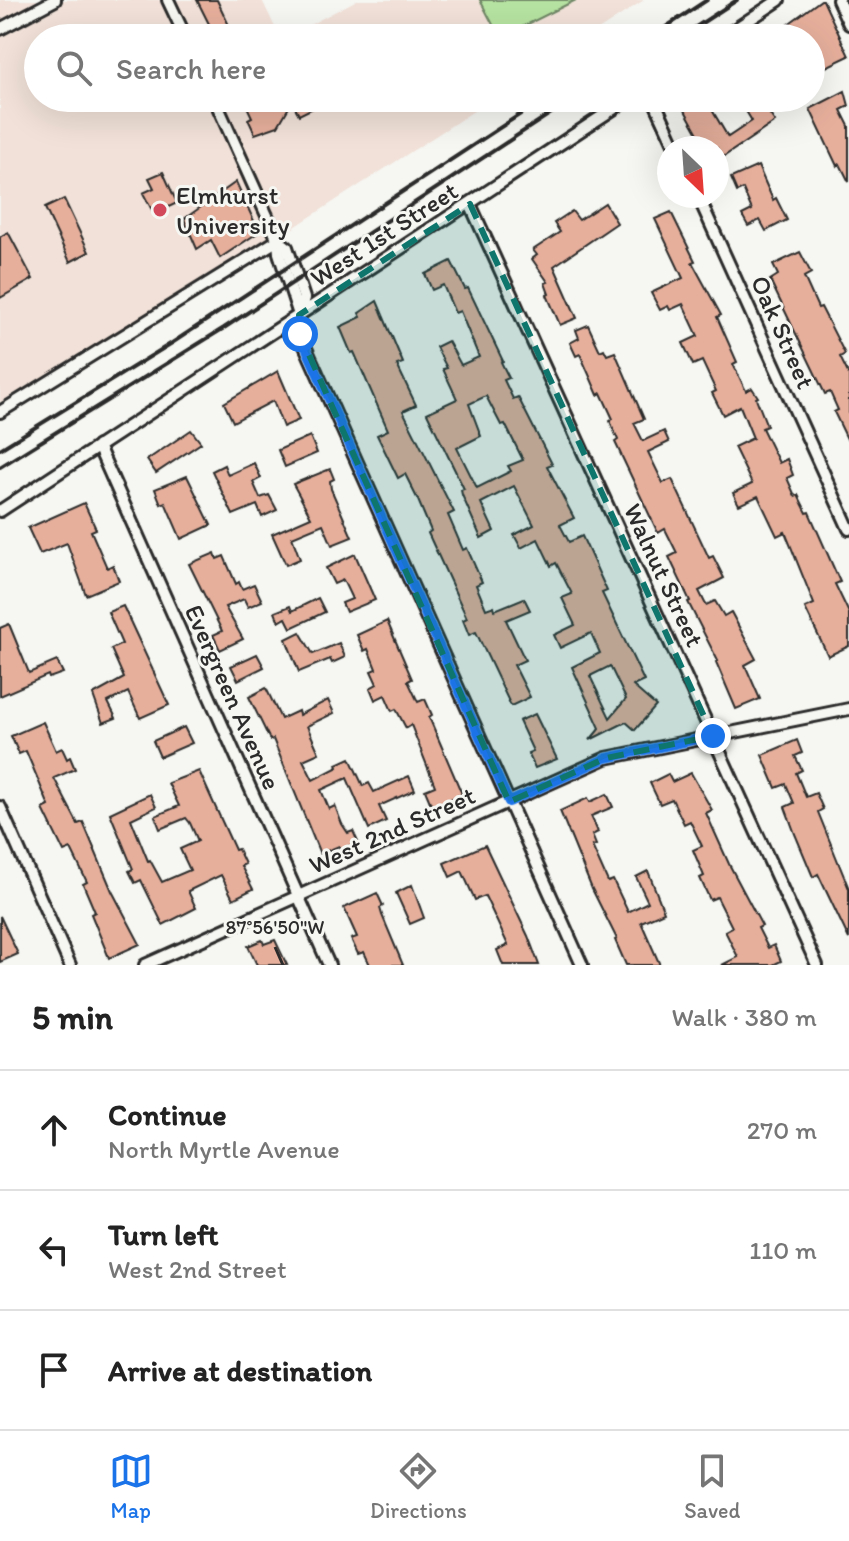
<!DOCTYPE html>
<html lang="en">
<head>
<meta charset="utf-8">
<style>
	body { margin:0; font-family:Itim,sans-serif; background:#f6f6f6; color:#222 }
	.compass { position:absolute; left:657px; top:136px; width:72px; height:72px; border-radius:50%; background:#fff; box-shadow:0 8px 32px #0002; rotate:155deg }
	.stop { position:absolute; width:24px; height:24px; margin:-18px; border:6px solid #1a73e8; border-radius:50%; background:#fff }
	.stop.end { background:#1a73e8; border-color:#fff; box-shadow:0 2px 8px #0008 }
	.list { margin:0; padding:0; list-style:none }
	h2 { display:flex; justify-content:space-between; align-items:center; height:104px; margin:0; padding:0 32px; font-size:34px }
	h2 small { font-size:26px; font-weight:400; color:#767676 }
	.list li { display:grid; grid-template-columns:52px 1fr auto; gap:24px; align-items:center; box-sizing:border-box; height:120px; padding:0 32px; border-top:2px solid #e0e0e0 }
	.list b { display:block; font-size:30px; white-space:nowrap }
	.list p { margin:0; font-size:26px; white-space:nowrap; color:#767676 }
	.list em { font-size:26px; font-style:normal; color:#767676 }
	.icon { flex:none; width:44px; height:44px; fill:none; stroke:currentColor; stroke-width:2; stroke-linecap:round; stroke-linejoin:round }
	.map { position:relative; flex:none; width:849px; height:965px; overflow:hidden }
	.search { position:absolute; background:#fff; box-shadow:0 8px 32px #0002; left:24px; right:24px; top:24px; height:88px; display:flex; align-items:center; gap:20px; box-sizing:border-box; padding:0 28px; border-radius:44px; color:#767676; font-size:30px }
	.sheet { height:464px; background:#fff }
	nav { display:flex; justify-content:space-around; align-items:center; box-sizing:border-box; height:112px; border-top:2px solid #e0e0e0; background:#fff; font-size:22px; color:#767676 }
	nav a { display:grid; justify-items:center; gap:4px }
	nav .on { color:#1a73e8 }
	.map>svg:first-child { display:block }
</style>
</head>
<body>
<div class="map">
<svg width="849" height="965" viewBox="0 0 849 965">
	<rect width="100%" height="100%" fill="#f6f6f2"/>
	<filter id="ink" filterUnits="userSpaceOnUse"><feTurbulence type="fractalNoise" baseFrequency=".0125" numOctaves="2"/><feDisplacementMap in="SourceGraphic" scale="16" xChannelSelector="R" yChannelSelector="G"/><feConvolveMatrix kernelMatrix="1 2 1 2 8 2 1 2 1" color-interpolation-filters="sRGB"/></filter>
	<g filter="url(#ink)">
		<!-- built -->
		<g fill="#f1e1d8">
			<polygon points="0,0 262,0 280,38 38,38 38,98 494,98 273,241 0,403"/>
			<polygon points="357,0 644,0 586,38 285,38"/>
		</g>
		<!-- green -->
		<polygon fill="#b6e3a1" stroke="#708766" stroke-width="2" points="480,0 576,0 500,38"/>
		<!-- building -->
		<g fill="#e6af9c" stroke="#2b2b2b" stroke-width="2" fill-rule="evenodd">
			<polygon points="197,0 217,0 235,38 216,38"/>
			<polygon points="821,0 823,0 849,56 824,68 819,57 811,61 811,38 784,38 780,30"/>
			<polygon points="845,91 849,106 841,110 849,126 849,182 840,164 837,166 810,109"/>
			<polygon points="243,98 308,98 313,108 299,115 292,102 278,126 255,134 248,119 252,117"/>
			<polygon points="678,98 705,98 728,137 752,121 738,98 759,98 775,122 717,161 717,148 709,148 701,139"/>
			<polygon points="758,166 773,200 776,198 787,220 766,231 760,220 748,226 742,215 752,210 743,189 737,192 731,178"/>
			<polygon points="163,172 177,203 154,214 143,193 154,188 149,178"/>
			<polygon points="236,182 259,232 220,258 211,240 197,249 184,219"/>
			<polygon points="64,199 89,252 70,262 45,208"/>
			<polygon points="605,203 617,223 554,266 577,318 560,325 547,295 549,294 545,283 548,282 532,259 537,255 533,250 560,232 554,223 572,211 579,220"/>
			<polygon points="671,212 695,261 692,262 721,315 717,317 737,362 733,364 746,391 752,388 758,397 756,398 767,426 762,428 779,463 787,459 793,475 787,478 795,496 798,495 807,513 809,512 840,582 835,584 849,613 849,646 828,656 805,608 814,604 785,532 777,536 758,496 739,505 733,493 752,484 734,447 753,438 740,406 723,415 712,393 716,391 702,361 693,365 683,343 698,336 683,304 670,310 668,306 660,310 651,293 683,278 655,219"/>
			<polygon points="8,232 33,279 0,298 0,237"/>
			<polygon points="800,252 811,273 804,277 818,308 821,307 845,354 840,357 849,375 849,443 834,412 838,410 830,392 825,394 770,280 778,275 773,265"/>
			<path d="M451 261 465 289 468 288 503 361 501 362 509 378 504 380 513 399 518 397 552 464 547 466 574 518 560 525 569 542 582 536 607 591 602 593 644 681 633 686 656 706 635 730 626 722 590 740 600 728 572 667 600 653 591 633 560 648 554 635 575 625 562 598 572 594 556 563 551 566 538 539 521 548 514 535 534 525 514 486 481 503 494 531 481 538 462 495 461 490 464 489 427 413 457 399 443 369 447 368 436 347 448 341 461 365 479 357 460 311 455 313 443 285 432 290 425 274ZM486 396 501 425 505 424 523 460 508 466 511 471 477 488 457 448 481 436 469 404ZM610 666 626 699 610 718 590 676Z"/>
			<polygon points="377,301 403,363 397,365 416,405 403,411 454,512 448,515 463,550 467,548 482,582 476,585 486,609 494,606 495,610 524,598 530,610 506,620 525,660 514,665 530,697 511,706 476,632 469,635 463,620 467,618 428,533 431,531 418,500 405,474 398,478 377,435 388,430 354,352 351,353 340,327 361,317 359,313"/>
			<polygon points="588,325 600,351 604,349 607,355 615,352 644,419 634,423 643,441 664,431 669,442 648,452 663,483 672,479 709,558 713,556 724,578 699,591 706,605 715,601 724,616 731,612 756,659 745,665 760,699 736,709 716,662 718,661 688,602 690,601 669,557 677,553 665,529 658,533 615,442 618,440 610,421 613,419 601,393 598,395 580,354 576,356 570,343 579,338 576,330"/>
			<polygon points="278,371 299,420 283,427 273,401 233,422 224,403"/>
			<polygon points="191,430 201,443 156,473 147,460"/>
			<polygon points="310,436 317,453 285,467 278,450"/>
			<polygon points="254,463 261,478 253,482 260,498 269,495 277,510 262,517 257,505 233,515 212,471 224,465 228,475"/>
			<polygon points="330,469 334,479 330,481 331,489 352,537 332,545 323,524 292,537 300,559 286,565 272,534 311,517 293,484"/>
			<polygon points="187,476 211,525 181,539 165,502 161,504 155,489"/>
			<polygon points="84,503 96,529 91,531 107,568 113,565 119,581 86,595 67,543 40,554 28,528"/>
			<polygon points="215,553 217,559 224,556 236,584 239,582 242,589 254,584 262,601 248,607 244,599 225,607 243,639 220,650 213,635 222,631 189,564"/>
			<polygon points="355,554 375,600 346,612 342,603 352,599 343,580 334,584 326,568"/>
			<polygon points="318,598 325,612 291,628 286,618 279,622 275,612 290,606 292,611"/>
			<polygon points="123,606 169,705 140,718 128,692 108,702 116,718 103,723 93,695 124,678 111,649 122,644 108,612"/>
			<polygon points="387,621 412,679 408,681 418,702 425,699 432,715 429,717 462,794 432,807 425,790 435,786 411,725 406,728 396,709 392,711 385,695 375,700 370,688 377,684 371,671 376,669 368,649 364,651 357,635"/>
			<polygon points="9,624 29,673 57,661 63,673 49,678 48,675 0,696 0,628"/>
			<polygon points="300,632 313,654 339,643 345,657 332,663 330,659 299,672 286,639"/>
			<polygon points="257,654 264,667 238,680 231,666"/>
			<polygon points="266,688 281,719 298,711 299,715 328,700 334,713 307,726 319,753 303,760 313,780 338,767 337,764 350,758 363,786 369,783 374,792 409,776 415,790 379,806 386,821 369,829 347,778 321,790 329,809 335,806 342,824 348,833 353,831 358,842 341,850 339,846 320,854 273,739 270,740 249,697"/>
			<polygon points="535,714 557,759 535,768 528,753 533,751 519,721"/>
			<polygon points="43,722 56,751 62,748 67,759 70,757 75,769 54,778 78,824 83,822 112,891 140,944 109,958 91,914 95,912 83,884 87,882 71,849 64,852 43,809 49,806 26,751 19,754 11,736"/>
			<polygon points="184,727 192,743 160,757 153,741"/>
			<polygon points="797,740 802,753 795,756 802,770 796,773 806,797 816,793 823,809 818,812 849,889 849,939 818,874 813,877 795,834 785,807 794,803 786,784 776,788 762,755"/>
			<polygon points="199,771 235,850 238,849 245,864 241,866 253,889 233,899 221,875 188,891 196,908 163,925 141,880 135,883 129,871 133,869 110,813 150,794 156,807 131,819 148,861 150,860 162,882 190,870 180,849 198,841 190,823 186,818 160,829 155,816 179,806 168,783"/>
			<polygon points="691,773 712,810 706,813 729,864 762,926 758,928 768,948 774,945 781,961 773,965 722,965 738,957 725,931 732,927 717,897 710,900 700,878 704,876 693,850 702,846 690,821 684,824 672,799 660,804 650,783 668,774 672,782"/>
			<polygon points="607,794 613,807 591,816 598,832 592,835 596,845 592,846 608,882 613,880 628,912 648,902 636,877 648,871 664,912 641,922 660,965 626,965 615,940 617,939 592,889 560,811 588,798 590,802"/>
			<polygon points="485,845 528,936 539,965 503,965 497,950 508,945 485,896 475,900 462,871 450,877 444,863"/>
			<polygon points="412,885 424,918 410,924 396,893"/>
			<polygon points="377,893 383,906 380,908 382,915 403,965 370,965 364,952 358,954 351,939 357,937 344,908"/>
			<polygon points="0,916 18,954 0,962"/>
			<polygon points="262,940 264,944 275,940 287,965 257,965 248,946"/>
		</g>
		<g fill="none" stroke-linecap="round" stroke-linejoin="round">
			<!-- street casing -->
			<g stroke="#2b2b2b" stroke-width="16">
				<g id="street">
					<polyline points="168,0 186,38"/>
					<polyline points="838,0 849,24"/>
					<polyline points="0,29 55,0"/>
					<polyline points="722,38 779,0"/>
					<polyline points="214,98 278,240 279,253 299,315"/>
					<polyline points="653,98 676,148"/>
					<polyline points="698,196 849,529"/>
					<polyline points="470,204 817,965"/>
					<polyline points="278,240 287,247 304,298 299,315 301,337 582,965"/>
					<polyline points="0,412 278,240"/>
					<polyline points="98,446 329,965"/>
					<polyline points="0,511 630,98"/>
					<polyline points="0,807 70,965"/>
					<polyline points="145,965 606,758 849,709"/>
				</g>
			</g>
			<!-- street -->
			<use href="#street" stroke="#f6f6f2" stroke-width="10"/>
			<!-- rail -->
			<g stroke="#2b2b2b" stroke-width="4">
				<polyline points="649,38 707,0"/>
				<polyline points="679,38 737,0"/>
				<polyline points="0,449 172,343 545,98"/>
				<polyline points="0,467 224,328 574,98"/>
			</g>
		</g>
	</g>
	<g fill="none" stroke-linecap="round" stroke-linejoin="round" filter="url(#ink)">
		<!-- route -->
		<polyline stroke="#1a73e8" stroke-width="10" points="300,334 509,802 606,758 713,736"/>
	</g>
	<!-- marked area -->
	<path fill="#0f766e" fill-opacity="0.2" stroke="#0f766e" stroke-width="6" stroke-dasharray="16 10" stroke-linejoin="round" d="M470 204 713 736 606 758 509 802 301 337 299 315Z"/>
	<!-- ticks -->
	<path fill="none" stroke="#2b2b2b" stroke-width="3" d="M275 947 283 965"/>
	<!-- markers -->
	<circle fill="#d1495b" stroke="#f6f6f2" stroke-width="3" cx="160" cy="210" r="8"/>
	<g text-anchor="middle" stroke-width="6" stroke-linejoin="round" paint-order="stroke">
		<!-- poi labels -->
		<g font-size="26" fill="#2b2b2b" stroke="#f6f6f2" text-anchor="start">
			<text x="176" y="204">Elmhurst<tspan x="176" dy="30">University</tspan></text>
		</g>
		<!-- street labels -->
		<g font-size="26" fill="#2b2b2b" stroke="#f6f6f2">
			<text transform="translate(384 234) rotate(-33)" y="9">West 1st Street</text>
			<text transform="translate(783 332) rotate(66)" y="9">Oak Street</text>
			<text transform="translate(664 575) rotate(65)" y="9">Walnut Street</text>
			<text transform="translate(233 697) rotate(66)" y="9">Evergreen Avenue</text>
			<text transform="translate(392 830) rotate(-24)" y="9">West 2nd Street</text>
		</g>
	</g>
	<g font-size="20" text-anchor="middle" fill="#2b2b2b" stroke="#f6f6f2" stroke-width="6" stroke-linejoin="round" paint-order="stroke">
		<text x="275" y="934">87°56'50"W</text>
	</g>
</svg>
<svg class="compass" viewBox="-18 -18 36 36"><path d="M0-13l5 13h-10z" fill="#e53935"/><path d="M0 13l5-13h-10z" fill="#767676"/></svg>
<div class="stop" style="left:300px;top:334px"></div>
<div class="stop end" style="left:713px;top:736px"></div>
<div class="search"><svg class="icon" aria-label="search" viewBox="0 0 24 24"><circle cx="10" cy="10" r="6"/><path d="M15 15l6 6"/></svg>Search here</div>
</div>
<section class="sheet">
<h2>5 min<small>Walk · 380 m</small></h2>
<ul class="list">
<li><svg class="icon" aria-label="ahead" viewBox="0 0 24 24"><path d="M12 20V5M6 11l6-6 6 6"/></svg><div><b>Continue</b><p>North Myrtle Avenue</p></div><em>270 m</em></li>
<li><svg class="icon" aria-label="left" viewBox="0 0 24 24"><path d="M17 20v-9H6M10 6l-5 5 5 5"/></svg><div><b>Turn left</b><p>West 2nd Street</p></div><em>110 m</em></li>
<li><svg class="icon" aria-label="arrive" viewBox="0 0 24 24"><path d="M6 21V4h12l-3 4 3 4H6"/></svg><div><b>Arrive at destination</b></div></li>
</ul>
</section>
<nav>
<a class="on"><svg class="icon" aria-label="map" viewBox="0 0 24 24"><path d="M3 6l6-2 6 2 6-2v14l-6 2-6-2-6 2zM9 4v14M15 6v14"/></svg>Map</a>
<a><svg class="icon" aria-label="directions" viewBox="0 0 24 24"><path d="M12 3l9 9-9 9-9-9zM9 14v-3h6M13 9l2 2-2 2"/></svg>Directions</a>
<a><svg class="icon" aria-label="saved" viewBox="0 0 24 24"><path d="M7 4h10v16l-5-4-5 4z"/></svg>Saved</a>
</nav>
</body>
</html>
